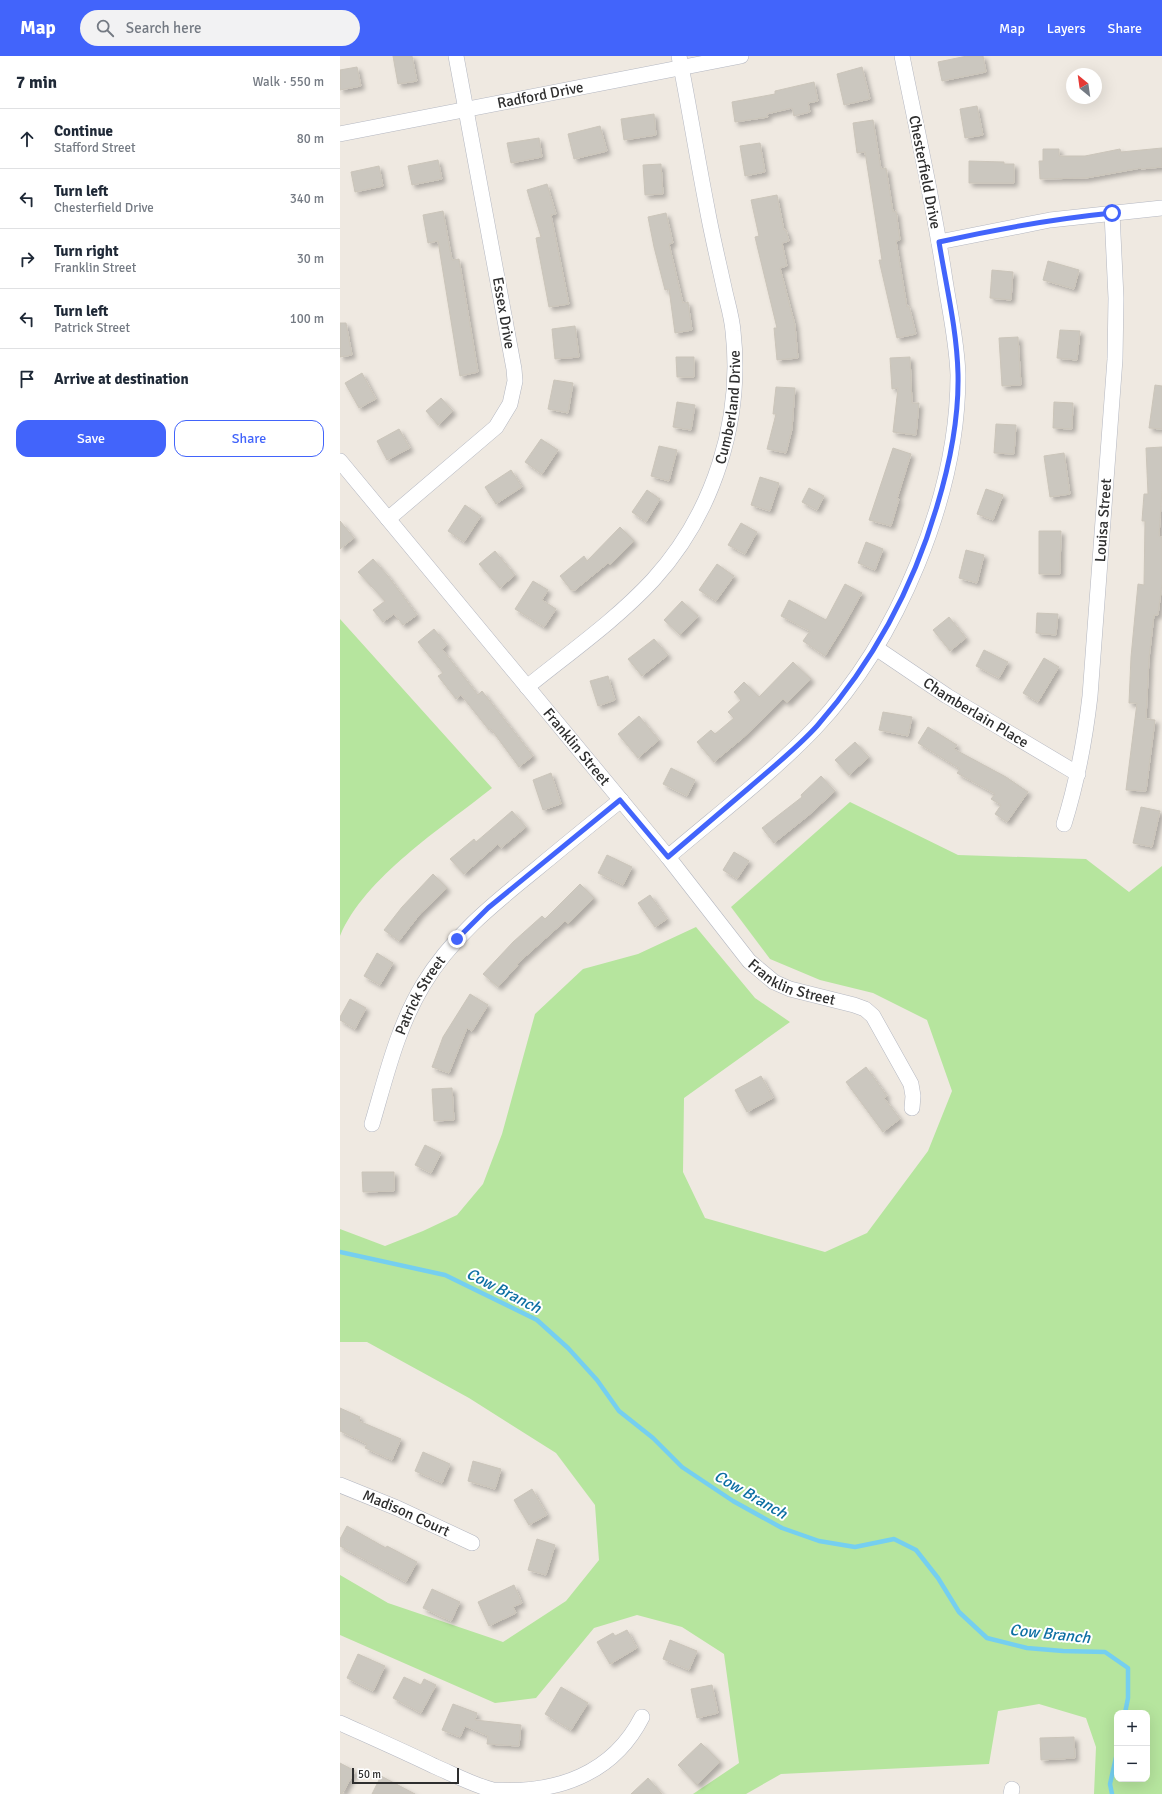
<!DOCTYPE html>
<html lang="en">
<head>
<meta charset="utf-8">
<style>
	body { margin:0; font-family:Signika,sans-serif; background:#f2f2f3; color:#1f2937 }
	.controls { position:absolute; right:12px; bottom:12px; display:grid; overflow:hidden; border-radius:8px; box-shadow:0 4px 16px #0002 }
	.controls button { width:36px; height:36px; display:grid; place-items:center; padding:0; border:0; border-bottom:1px solid #e0e1e3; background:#fff; color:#1f2937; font:20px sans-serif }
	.compass { position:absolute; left:726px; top:12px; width:36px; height:36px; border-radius:50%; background:#fff; box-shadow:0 4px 16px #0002; rotate:331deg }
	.scale { position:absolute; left:12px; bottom:10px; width:107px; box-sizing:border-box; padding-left:4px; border:2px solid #2e2e2e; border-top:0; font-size:11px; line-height:14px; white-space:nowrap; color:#2e2e2e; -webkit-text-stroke:3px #fff; paint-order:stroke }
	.stop { position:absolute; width:12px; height:12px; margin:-9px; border:3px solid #4264fb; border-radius:50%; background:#fff }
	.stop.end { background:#4264fb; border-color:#fff; box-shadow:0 1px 4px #0008 }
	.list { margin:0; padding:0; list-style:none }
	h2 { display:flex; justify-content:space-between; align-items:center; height:52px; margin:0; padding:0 16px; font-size:17px }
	h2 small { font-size:13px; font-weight:400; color:#747a83 }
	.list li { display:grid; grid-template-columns:26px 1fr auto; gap:12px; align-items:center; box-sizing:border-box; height:60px; padding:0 16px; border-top:1px solid #e0e1e3 }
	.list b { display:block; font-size:15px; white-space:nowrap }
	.list p { margin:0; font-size:13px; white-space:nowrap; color:#747a83 }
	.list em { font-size:13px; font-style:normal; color:#747a83 }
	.actions { display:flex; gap:8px; padding:12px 16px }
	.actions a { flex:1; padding:9px 0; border:1px solid #4264fb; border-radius:12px; text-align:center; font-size:14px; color:#4264fb }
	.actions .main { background:#4264fb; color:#fff }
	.icon { flex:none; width:22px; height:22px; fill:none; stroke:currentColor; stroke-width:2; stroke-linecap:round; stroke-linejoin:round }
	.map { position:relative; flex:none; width:822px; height:1738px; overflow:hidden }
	header { display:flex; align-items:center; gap:24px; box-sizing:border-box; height:56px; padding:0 20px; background:#4264fb; color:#fff }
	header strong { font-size:19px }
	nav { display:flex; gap:22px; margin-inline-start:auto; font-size:14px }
	.search { width:280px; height:36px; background:#f2f2f3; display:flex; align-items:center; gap:10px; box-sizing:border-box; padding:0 14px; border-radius:22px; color:#747a83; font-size:15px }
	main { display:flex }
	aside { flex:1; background:#fff }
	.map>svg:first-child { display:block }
</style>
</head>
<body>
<header>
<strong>Map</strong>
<div class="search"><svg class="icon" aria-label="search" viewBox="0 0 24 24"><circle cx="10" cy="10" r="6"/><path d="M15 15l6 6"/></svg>Search here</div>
<nav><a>Map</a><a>Layers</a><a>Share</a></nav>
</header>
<main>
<aside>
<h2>7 min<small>Walk · 550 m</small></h2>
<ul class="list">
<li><svg class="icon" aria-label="ahead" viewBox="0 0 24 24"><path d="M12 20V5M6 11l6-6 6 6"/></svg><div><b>Continue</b><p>Stafford Street</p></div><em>80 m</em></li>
<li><svg class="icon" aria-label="left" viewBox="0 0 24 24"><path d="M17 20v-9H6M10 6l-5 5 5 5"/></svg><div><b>Turn left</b><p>Chesterfield Drive</p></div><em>340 m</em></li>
<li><svg class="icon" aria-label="right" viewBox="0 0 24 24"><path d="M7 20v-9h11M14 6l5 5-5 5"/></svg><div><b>Turn right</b><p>Franklin Street</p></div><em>30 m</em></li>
<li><svg class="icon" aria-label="left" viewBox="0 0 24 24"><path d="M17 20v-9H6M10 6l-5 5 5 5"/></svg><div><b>Turn left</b><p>Patrick Street</p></div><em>100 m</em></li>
<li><svg class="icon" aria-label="arrive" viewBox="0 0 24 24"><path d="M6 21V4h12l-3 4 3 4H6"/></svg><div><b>Arrive at destination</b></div></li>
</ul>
<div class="actions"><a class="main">Save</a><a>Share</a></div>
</aside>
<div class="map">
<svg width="822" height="1738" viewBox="0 0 822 1738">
	<defs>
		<filter id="shadow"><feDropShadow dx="3.5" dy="3.5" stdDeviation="2" flood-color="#0004"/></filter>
	</defs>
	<rect width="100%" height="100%" fill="#efe9e1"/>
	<!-- green -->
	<g fill="#b6e59e" fill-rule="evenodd">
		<path d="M0 563 152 732C102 772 25 821 0 880Z"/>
		<path d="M510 746 618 799 746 803 789 836 822 810V1738H754L756 1691 746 1662 699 1648 658 1655 649 1708 441 1718 406 1738H353L399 1707 384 1598 342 1571 297 1559 254 1572 196 1642 155 1647 0 1579V1519L48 1547 163 1586 226 1545 259 1504 255 1449 216 1397 129 1342 27 1286H0V1173L45 1190 83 1175 117 1159 143 1128 162 1078 195 958 243 913 298 898 356 871 415 942 450 966 344 1042 343 1116 365 1162 485 1196 527 1177 588 1095 612 1035 587 964 533 937 480 924 430 903 391 851ZM777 1657H807V1723H777Z"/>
	</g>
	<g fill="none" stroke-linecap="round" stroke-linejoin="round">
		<!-- stream -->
		<g stroke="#75cff0" stroke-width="4.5">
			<polyline points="0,1196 105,1219 197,1264 228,1292 257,1324 279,1355 313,1382 342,1411 393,1445 442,1472 479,1485 515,1491 554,1483 576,1494 598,1522 619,1556 647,1582 687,1592 723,1595 765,1596 788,1612 788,1642 785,1657"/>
			<polyline points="772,1738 770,1728 777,1697"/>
		</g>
	</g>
	<!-- building -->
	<g fill="#cbc7bf" stroke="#cbc5ba" filter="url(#shadow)">
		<polygon points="53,0 72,0 77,25 58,28"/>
		<polygon points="627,0 643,0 646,16 602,25 598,6"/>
		<polygon points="17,11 21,30 0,34 0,14"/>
		<polygon points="522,11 530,43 504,49 497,18"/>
		<polygon points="474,26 478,45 468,47 470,56 454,60 452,52 427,58 428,61 395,66 392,46 435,38 435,35"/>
		<polygon points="637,50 643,79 625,82 620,53"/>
		<polygon points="314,58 316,79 284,84 281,63"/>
		<polygon points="533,64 541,113 546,112 553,156 556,155 560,184 556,185 567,251 569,250 576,278 557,282 539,204 542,204 525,96 517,97 513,67"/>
		<polygon points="260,70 267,95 234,103 228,78"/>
		<polygon points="199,82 202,101 171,107 167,87"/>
		<polygon points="420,87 425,116 405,120 400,90"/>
		<polygon points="822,92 822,111 801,113 801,112 746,122 700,123 699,105 703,105 703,93 719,93 719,100 745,100 780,93 781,96"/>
		<polygon points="98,104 102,123 72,129 68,110"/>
		<polygon points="629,105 664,106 664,108 674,108 674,127 629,127"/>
		<polygon points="321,108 323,138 305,139 303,109"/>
		<polygon points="39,110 43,130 15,136 11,116"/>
		<polygon points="207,128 216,158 211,159 229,248 209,251 196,182 201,181 187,134"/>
		<polygon points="437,139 444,174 446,174 449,185 442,187 447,210 440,212 455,269 458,302 437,304 434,272 437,272 415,181 419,180 411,144"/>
		<polygon points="103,155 112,204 119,203 138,316 120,320 98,185 88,187 83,159"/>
		<polygon points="326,157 333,187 329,188 343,247 348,246 352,274 335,277 329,233 325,234 314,191 308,161"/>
		<polygon points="708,205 739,214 734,233 703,224"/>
		<polygon points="652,214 673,216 671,244 650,242"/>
		<polygon points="0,267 6,267 12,299 0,301"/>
		<polygon points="235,270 239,301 215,303 212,273"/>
		<polygon points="720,274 740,275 737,304 717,302"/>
		<polygon points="678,281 681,329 662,330 659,282"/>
		<polygon points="336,301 354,301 354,321 337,321"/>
		<polygon points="570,301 572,347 579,347 576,379 553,376 558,332 552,333 550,302"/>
		<polygon points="22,317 36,343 19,352 5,327"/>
		<polygon points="214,324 233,327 228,357 208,353"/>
		<polygon points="815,329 822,330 822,373 809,372"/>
		<polygon points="436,331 455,332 452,373 446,397 427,393 436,358 433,358"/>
		<polygon points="101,342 113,355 98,369 86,355"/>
		<polygon points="337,346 355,349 351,374 333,371"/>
		<polygon points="714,346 733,347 732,373 713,372"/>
		<polygon points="656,368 676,369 674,398 654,397"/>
		<polygon points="59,373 70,392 47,404 37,385"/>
		<polygon points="201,383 218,394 202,418 185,406"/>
		<polygon points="319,390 337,394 329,425 311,420"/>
		<polygon points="822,391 822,433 819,480 822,481 822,528 818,559 814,559 809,603 806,663 815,664 806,735 786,734 797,647 789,647 791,601 798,528 804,529 805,465 802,465 804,438 808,438 806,392"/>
		<polygon points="553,392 571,398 557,443 559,443 551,470 529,464"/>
		<polygon points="724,397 730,438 710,441 704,400"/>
		<polygon points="171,414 182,431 156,448 145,431"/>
		<polygon points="420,421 439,427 430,455 411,449"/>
		<polygon points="469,432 484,440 477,454 462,446"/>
		<polygon points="646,433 663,439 653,464 637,458"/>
		<polygon points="307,434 320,443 306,466 292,456"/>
		<polygon points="125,449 141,460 124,486 108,475"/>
		<polygon points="0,465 14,482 0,493"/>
		<polygon points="401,467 417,476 405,498 388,489"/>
		<polygon points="280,471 294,485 270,509 268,507 235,534 231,534 220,520 244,500 247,505"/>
		<polygon points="699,475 721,475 720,518 699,518"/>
		<polygon points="526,486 543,493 535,514 518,507"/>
		<polygon points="626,494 644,499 637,527 619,522"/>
		<polygon points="155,495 175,519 160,532 139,508"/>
		<polygon points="33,503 48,520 77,559 63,569 54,558 43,566 33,554 45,545 18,516"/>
		<polygon points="377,508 394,520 376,545 359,534"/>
		<polygon points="193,525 208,534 202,544 216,553 204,571 175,553"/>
		<polygon points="505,528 522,537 503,571 485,600 463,585 470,575 441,560 449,544 486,564"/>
		<polygon points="342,545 358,560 340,579 324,564"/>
		<polygon points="697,557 718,558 716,579 696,577"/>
		<polygon points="609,561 626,582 610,595 593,574"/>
		<polygon points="94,573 107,589 102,593 138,639 142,635 193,700 179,711 151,673 149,674 121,639 116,643 98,620 103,617 78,586"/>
		<polygon points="314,583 328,599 302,620 288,603"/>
		<polygon points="644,594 668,606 659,622 636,610"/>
		<polygon points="704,602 719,611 698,646 683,637"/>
		<polygon points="453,606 471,623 447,647 443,643 404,681 374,706 357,686 371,674 375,678 394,662 388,656 401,644 394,636 404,626 419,641"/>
		<polygon points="268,620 275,644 258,650 250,625"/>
		<polygon points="543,656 572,661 568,680 539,674"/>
		<polygon points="299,660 319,684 298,702 278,678"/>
		<polygon points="588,671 617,689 614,693 666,721 688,736 667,766 655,758 661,749 651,743 655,738 617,717 620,713 578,687"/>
		<polygon points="515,686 529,701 509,719 495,704"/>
		<polygon points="331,712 355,724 347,740 323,728"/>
		<polygon points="211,717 221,748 203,754 193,724"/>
		<polygon points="481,720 495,735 469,759 434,787 422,772 462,741 461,739"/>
		<polygon points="801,751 820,755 812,791 793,787"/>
		<polygon points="172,755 186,771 161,792 158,788 124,818 110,803 134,783 136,786"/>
		<polygon points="394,796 409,805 397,823 383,814"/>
		<polygon points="267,799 292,811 283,829 258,817"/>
		<polygon points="93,818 107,832 80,858 59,885 44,874 62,851"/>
		<polygon points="240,828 254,842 228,868 225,865 177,908 178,909 158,931 143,918 173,886 202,860 205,863"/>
		<polygon points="310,839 327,863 315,871 298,847"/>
		<polygon points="37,897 53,907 40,929 24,920"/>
		<polygon points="130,938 148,949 132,975 127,972 109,1017 92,1011 103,981"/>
		<polygon points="10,943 26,952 15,973 0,964 0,961"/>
		<polygon points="526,1011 547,1040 544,1042 560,1063 543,1076 506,1026"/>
		<polygon points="421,1020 433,1042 407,1056 395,1034"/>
		<polygon points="112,1032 114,1064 94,1065 92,1033"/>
		<polygon points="85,1089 101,1097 91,1117 75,1109"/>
		<polygon points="22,1116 54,1116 54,1135 23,1136"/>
		<polygon points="0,1352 20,1361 19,1365 61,1383 52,1404 25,1392 27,1388 0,1375"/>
		<polygon points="83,1396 110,1408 102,1427 75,1415"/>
		<polygon points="133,1405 161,1413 155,1433 128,1425"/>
		<polygon points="192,1433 207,1459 189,1469 174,1444"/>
		<polygon points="7,1470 46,1492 47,1490 77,1506 66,1526 0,1490 0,1483"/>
		<polygon points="197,1483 215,1489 206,1519 188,1514"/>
		<polygon points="174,1529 182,1547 173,1551 176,1557 149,1570 138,1546"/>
		<polygon points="92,1533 120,1546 111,1565 83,1552"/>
		<polygon points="287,1574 297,1592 270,1608 257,1586 273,1577 275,1580"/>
		<polygon points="330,1584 357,1595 349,1614 323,1603"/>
		<polygon points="18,1598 45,1610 33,1635 7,1622"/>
		<polygon points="64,1621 81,1629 84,1623 96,1629 81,1657 53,1642"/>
		<polygon points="372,1629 378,1657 357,1662 351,1633"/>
		<polygon points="221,1631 248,1647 231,1674 205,1658"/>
		<polygon points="113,1648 137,1657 135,1664 181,1669 179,1690 147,1688 148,1680 125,1670 120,1681 102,1674"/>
		<polygon points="734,1681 735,1702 701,1704 700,1682"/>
		<polygon points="361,1687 380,1706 357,1729 338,1709"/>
		<polygon points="0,1707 15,1715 2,1738 0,1738"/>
		<polygon points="41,1720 75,1738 32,1738"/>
		<polygon points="308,1722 322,1738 291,1738"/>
	</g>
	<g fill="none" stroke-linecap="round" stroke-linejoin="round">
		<!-- minor casing -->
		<g stroke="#b4b7c1" stroke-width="16">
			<g id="minor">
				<path id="s1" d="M0 78 401 0"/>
				<polyline points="599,186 710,164 822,152"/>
				<path id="s2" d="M0 405 328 801 409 905 434 926 450 933 514 949 525 953 533 960 571 1028 573 1040 572 1052"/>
				<polyline points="48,463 156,371 170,348 175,325 174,313 116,0"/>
				<path id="s3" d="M536 592 607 640 738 718"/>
				<path id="s4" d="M187 631C229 597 276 564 313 524 374 457 403 364 393 275 392 262 388 249 385 236 379 208 372 180 367 152 357 101 349 50 339 0"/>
				<path id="s5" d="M724 768C737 726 745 684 750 640L775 303 776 242 772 157"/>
				<path d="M328 801C377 759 430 719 475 672 558 584 618 440 618 319 617 287 610 256 605 224 594 149 577 75 562 0"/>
				<path id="s6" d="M32 1068C46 1021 57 972 83 929 111 882 152 849 194 815 223 791 252 767 281 744"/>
				<path id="s7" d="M0 1429 57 1452 132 1487"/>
				<path d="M0 1667C31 1681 63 1695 94 1710 113 1718 133 1729 153 1734 217 1738 273 1718 302 1661"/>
				<polyline points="671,1738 672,1733"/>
			</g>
		</g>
		<!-- minor -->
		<use href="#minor" stroke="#fff" stroke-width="15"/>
	</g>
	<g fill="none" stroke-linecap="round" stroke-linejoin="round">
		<!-- route -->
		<path stroke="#4264fb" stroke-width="5" d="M117 883 148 852 280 744 328 801C355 778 383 754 410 731 433 711 457 692 477 670 534 605 573 532 597 450 610 407 619 363 618 318 617 274 606 229 599 186 657 173 713 163 772 157"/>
	</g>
	<g text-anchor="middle" stroke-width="4" stroke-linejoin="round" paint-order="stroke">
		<!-- street labels -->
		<g font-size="15" fill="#2e2e2e" stroke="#fff">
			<text dy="5" stroke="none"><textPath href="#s1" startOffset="204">Radford Drive</textPath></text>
			<text transform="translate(585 116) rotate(79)" y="5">Chesterfield Drive</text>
			<text transform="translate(164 257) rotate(80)" y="5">Essex Drive</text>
			<text dy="5" stroke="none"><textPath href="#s4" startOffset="358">Cumberland Drive</textPath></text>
			<text dy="5" stroke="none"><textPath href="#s5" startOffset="307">Louisa Street</textPath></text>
			<text dy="5" stroke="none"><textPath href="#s3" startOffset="119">Chamberlain Place</textPath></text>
			<text dy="5" stroke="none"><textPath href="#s2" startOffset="371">Franklin Street</textPath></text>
			<text dy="5" stroke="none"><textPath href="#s2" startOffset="695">Franklin Street</textPath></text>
			<text dy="5" stroke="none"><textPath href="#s6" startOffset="138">Patrick Street</textPath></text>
			<text dy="5" stroke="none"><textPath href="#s7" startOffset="72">Madison Court</textPath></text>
		</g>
		<!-- water labels -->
		<g font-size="16" font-style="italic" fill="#0d6fa3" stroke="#fff">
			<text transform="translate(164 1234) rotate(27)" y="6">Cow Branch</text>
			<text transform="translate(411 1438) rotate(30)" y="6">Cow Branch</text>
			<text transform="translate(710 1577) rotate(6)" y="6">Cow Branch</text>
		</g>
	</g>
</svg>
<div class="controls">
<button>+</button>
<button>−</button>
</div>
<svg class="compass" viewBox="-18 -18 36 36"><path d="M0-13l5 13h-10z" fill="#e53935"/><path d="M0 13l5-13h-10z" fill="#747a83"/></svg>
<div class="scale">50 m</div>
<div class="stop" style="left:772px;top:157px"></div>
<div class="stop end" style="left:117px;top:883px"></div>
</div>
</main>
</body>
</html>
